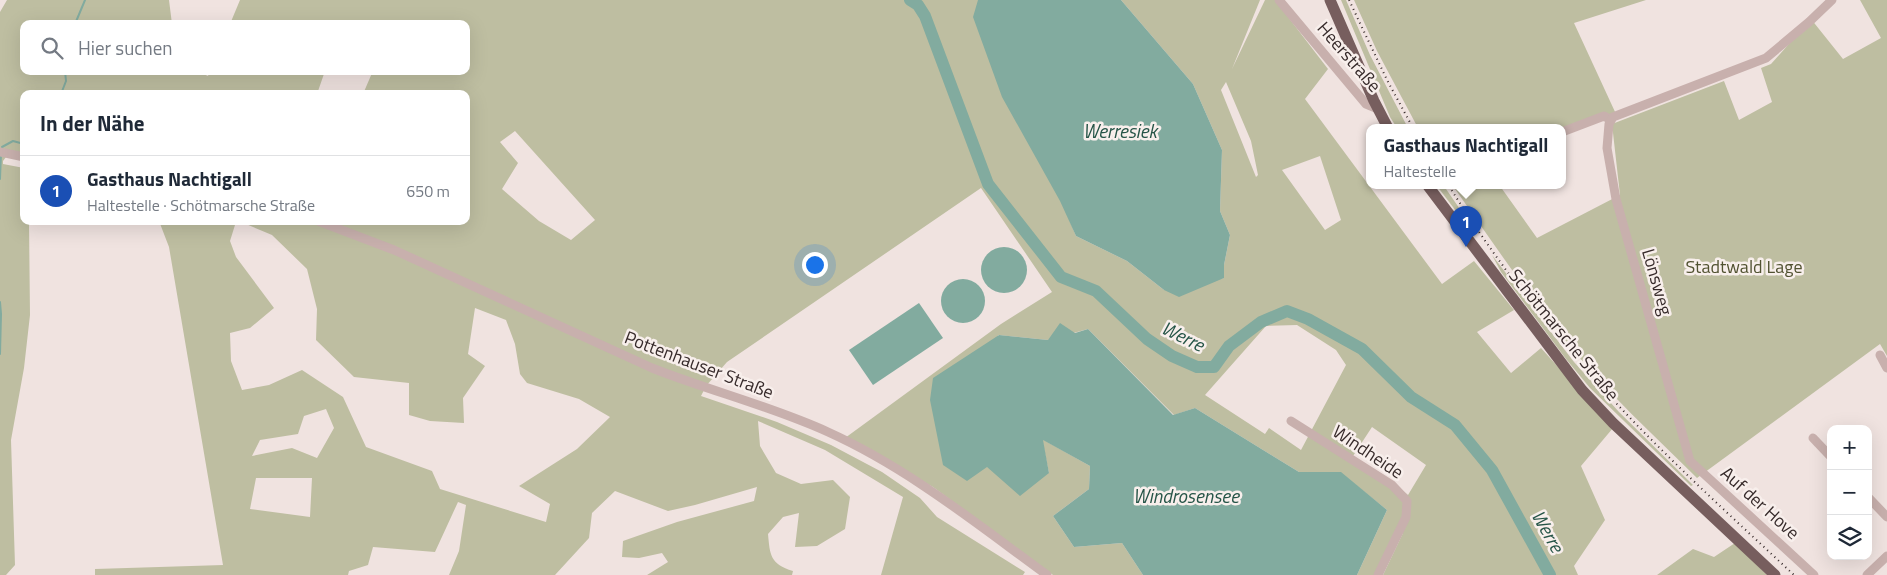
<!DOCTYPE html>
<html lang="de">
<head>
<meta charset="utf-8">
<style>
	body { margin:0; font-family:"Titillium Web",sans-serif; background:#f6f6f7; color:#1f2937 }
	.controls { position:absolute; right:15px; bottom:15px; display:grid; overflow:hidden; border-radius:10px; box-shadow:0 5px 20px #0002 }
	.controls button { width:45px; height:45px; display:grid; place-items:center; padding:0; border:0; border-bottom:1px solid #e0e1e3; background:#fff; color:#1f2937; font:25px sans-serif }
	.you { position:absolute; left:814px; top:264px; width:18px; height:18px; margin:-12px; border:4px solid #fff; border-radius:50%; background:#1a73e8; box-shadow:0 0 0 8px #1a73e833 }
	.badge { display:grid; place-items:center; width:32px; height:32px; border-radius:50%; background:#1a73e8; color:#fff; font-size:16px; font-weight:700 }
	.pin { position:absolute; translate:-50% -41px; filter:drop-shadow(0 1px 2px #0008) }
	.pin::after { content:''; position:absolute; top:26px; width:18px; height:15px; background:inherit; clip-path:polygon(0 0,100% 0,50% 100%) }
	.popup { position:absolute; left:1366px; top:124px; width:200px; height:65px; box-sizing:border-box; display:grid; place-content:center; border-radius:10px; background:#fff; filter:drop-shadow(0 1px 4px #0005); font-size:16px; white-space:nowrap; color:#747a83 }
	.popup b { font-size:19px; color:#1f2937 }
	.popup::after { content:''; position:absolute; left:50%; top:100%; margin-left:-10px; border:10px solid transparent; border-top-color:#fff }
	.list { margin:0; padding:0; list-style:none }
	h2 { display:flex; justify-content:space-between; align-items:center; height:65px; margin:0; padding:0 20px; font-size:21px }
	h2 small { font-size:16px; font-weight:400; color:#747a83 }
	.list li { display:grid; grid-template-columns:32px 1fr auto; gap:15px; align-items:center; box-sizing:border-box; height:70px; padding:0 20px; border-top:1px solid #e0e1e3 }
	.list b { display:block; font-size:19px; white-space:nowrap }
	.list p { margin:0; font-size:16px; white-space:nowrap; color:#747a83 }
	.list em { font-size:16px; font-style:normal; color:#747a83 }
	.icon { flex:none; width:28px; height:28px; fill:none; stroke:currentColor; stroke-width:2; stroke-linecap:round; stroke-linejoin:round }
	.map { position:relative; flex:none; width:1887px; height:575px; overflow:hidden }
	.search { position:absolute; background:#fff; box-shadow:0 5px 20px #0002; left:20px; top:20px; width:450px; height:55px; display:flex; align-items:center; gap:12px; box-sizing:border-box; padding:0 18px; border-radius:10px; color:#747a83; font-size:19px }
	.panel { position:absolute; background:#fff; box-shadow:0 5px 20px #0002; left:20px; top:90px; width:450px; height:135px; border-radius:10px }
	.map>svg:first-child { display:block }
</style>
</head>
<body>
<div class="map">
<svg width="1887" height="575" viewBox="0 0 1887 575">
	<rect width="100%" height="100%" fill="#f0e3e0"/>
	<!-- green -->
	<g fill="#bebea1" fill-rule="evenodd">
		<polygon points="7,0 169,0 172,24 24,24 24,71 196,71 208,76 210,71 325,71 317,94 24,94 24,154 6,157 3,161 3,164 24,168 24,221 29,221 30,315 24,368 11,440 15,565 6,575 0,575 0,12"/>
		<path d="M240 0H978L1076 236 1127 261 1164 290 1224 278V265L1230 235 1220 211 1222 150 1193 84 1121 0H1260L1232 69 1265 0H1275L1328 69 1305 99 1442 284 1474 261 1514 310 1477 332 1511 373 1541 348 1613 428 1581 466 1605 520 1574 566 1578 575H1383L1403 533 1395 531 1374 575H1357L1387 510 1341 473 1299 472 1195 408 1174 415 1088 329 1048 340 998 335 987 467 1049 473 1042 439 1090 466 1089 489 1053 516 1074 547 1122 543 1143 575H1053L933 487 845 438 1001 324 1052 292 981 188 727 362 706 386 701 396 777 422 831 445 882 472 920 498 937 517 1025 572 1023 575H881L903 497 825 450 758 421 760 446 776 473 801 484 833 480 850 497 845 529 817 546 795 547 799 513 783 517 768 534C770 555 770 564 793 571L792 575H647L668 562 662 553 639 558 622 557 623 541 677 522 754 501 757 487 695 505 668 511 615 491 592 513 589 538 555 575H449L459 551 466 505 458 502 435 552 373 547 368 565 349 571 348 575H95V569L223 565 169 247 159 221H466V94H363L372 73 362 71H466V24H230ZM1226 82 1251 141 1258 175 1256 177 1221 90ZM515 131 595 220 571 240 539 221 502 189 518 163 500 142ZM1320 156 1341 220 1325 230 1282 170ZM246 224 272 235 307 269 317 309 316 340 354 377 409 383V415L430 421 464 423 463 398 485 366 468 354 475 308 506 320 515 344 520 374 527 383 579 399 610 417 577 449 519 486 550 504 546 522 440 489 432 471 366 447 343 397 302 370 269 385 242 390 231 361 230 333 250 328 274 308 236 257 230 241 235 225ZM1297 325 1336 350 1346 365 1301 450 1269 428 1265 434 1205 395 1266 326ZM326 409 334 428 317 458 292 448 252 456 260 440 298 434 304 416ZM1372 427 1426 465 1408 495 1389 479 1353 456ZM256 478H312L310 517 250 509Z"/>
		<polygon points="1341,0 1346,0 1370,55 1408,128 1397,128 1390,117"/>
		<polygon points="1354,0 1646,0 1574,23 1616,114 1562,128 1418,128 1377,51"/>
		<path d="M1860 0H1887V356L1880 344 1697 478C1654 435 1608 394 1570 346 1528 295 1491 240 1453 186H1500L1537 238 1620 195 1612 124 1724 81 1739 120 1772 102 1761 68 1771 64 1811 19 1843 59 1881 38Z"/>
		<polygon points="1437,186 1444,186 1475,231 1462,219"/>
		<polygon points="1492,255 1574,362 1619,412 1693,485 1691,486 1590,388 1566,359 1501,272"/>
		<polygon points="1735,543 1767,575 1657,575 1693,549 1714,557"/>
	</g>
	<!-- water -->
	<g fill="#82ab9f">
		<polygon points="978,0 1121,0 1193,84 1222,150 1220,211 1230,235 1224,265 1224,278 1179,297 1164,290 1127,261 1076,236 1060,201 1002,97 973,17"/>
		<circle cx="1004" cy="270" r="23"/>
		<circle cx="963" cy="301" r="22"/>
		<polygon points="919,303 943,338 873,385 849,350"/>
		<polygon points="1060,323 1075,333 1088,329 1173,415 1195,408 1299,472 1341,472 1387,510 1357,575 1143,575 1122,543 1074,547 1053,516 1089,489 1090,466 1043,440 1049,473 1020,496 987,467 967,481 943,465 930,400 933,378 999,335 1048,340"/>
	</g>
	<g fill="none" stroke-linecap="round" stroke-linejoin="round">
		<!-- stream -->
		<g stroke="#82ab9f" stroke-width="2">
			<polyline points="75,24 85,0"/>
			<polyline points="61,94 66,81 65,71"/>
			<polyline points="2,149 2,147 13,141 24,144"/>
			<polyline points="0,179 1,154"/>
			<polyline points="0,302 1,314 0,354"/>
		</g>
		<!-- river -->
		<polyline stroke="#82ab9f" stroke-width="12" points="910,0 918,5 925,16 988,184 1061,277 1096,291 1147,339 1172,356 1197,367 1214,367 1229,346 1261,322 1287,311 1308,319 1362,349 1411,397 1455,425 1492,470 1550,575"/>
		<!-- minor -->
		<g stroke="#c8b0ad" stroke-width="9">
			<polyline points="1279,0 1366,104 1378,109"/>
			<polyline points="1562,132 1604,116 1611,120"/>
			<polyline points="0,152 24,157"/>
			<path d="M318 221 394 250 652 368C710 391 771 406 828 432 908 468 977 524 1047 575"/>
			<polyline points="1880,355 1887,368"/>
			<polyline points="1291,421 1392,485 1407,501 1406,517 1378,575"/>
			<polyline points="1813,438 1831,457"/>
			<polyline points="1868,497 1887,517"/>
			<polyline points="1814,575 1690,461 1616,199 1607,148 1609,124 1613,117 1766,58 1809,22 1832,0"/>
			<polyline points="1867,575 1887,556"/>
		</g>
		<!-- major -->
		<g stroke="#775e5e" stroke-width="11">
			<polyline points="1330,0 1374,101 1388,128"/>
			<polyline points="1428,186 1582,390 1613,423 1775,575"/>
		</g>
		<!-- rail -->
		<g stroke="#372b2b" stroke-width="2" stroke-dasharray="1 4" stroke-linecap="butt">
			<polyline points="1349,0 1387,80 1413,128"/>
			<path d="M1449 186C1494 258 1547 327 1604 390 1664 456 1730 515 1794 575"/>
		</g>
	</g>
	<g text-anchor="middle" stroke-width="5" stroke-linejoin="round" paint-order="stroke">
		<!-- street labels -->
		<g font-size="18" fill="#372b2b" stroke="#f8efec">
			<text transform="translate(1349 57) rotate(49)" y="6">Heerstraße</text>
			<text transform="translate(1657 282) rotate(74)" y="6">Lönsweg</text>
			<text transform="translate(1564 335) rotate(51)" y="6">Schötmarsche Straße</text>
			<text transform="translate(699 365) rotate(21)" y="6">Pottenhauser Straße</text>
			<text transform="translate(1368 452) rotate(34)" y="6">Windheide</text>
			<text transform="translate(1760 503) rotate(42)" y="6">Auf der Hove</text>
		</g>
		<!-- park labels -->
		<g font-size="18" fill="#515231" stroke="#f8efec">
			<text x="1744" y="273">Stadtwald Lage</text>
		</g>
		<!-- water labels -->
		<g font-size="19" font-style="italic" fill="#255447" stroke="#f8efec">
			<text x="1120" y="138">Werresiek</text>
			<text transform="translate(1183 336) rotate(26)" y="7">Werre</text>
			<text x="1186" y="503">Windrosensee</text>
			<text transform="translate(1548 531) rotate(61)" y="7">Werre</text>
		</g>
	</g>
</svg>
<div class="controls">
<button>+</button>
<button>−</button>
<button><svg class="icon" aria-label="layers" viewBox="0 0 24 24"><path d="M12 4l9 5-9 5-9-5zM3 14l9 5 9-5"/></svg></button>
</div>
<div class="you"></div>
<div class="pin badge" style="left:1466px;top:247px;background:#1a4fb4">1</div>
<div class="popup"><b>Gasthaus Nachtigall</b>Haltestelle</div>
<div class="search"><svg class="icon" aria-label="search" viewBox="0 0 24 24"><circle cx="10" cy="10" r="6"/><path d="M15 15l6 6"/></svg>Hier suchen</div>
<section class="panel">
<h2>In der Nähe<small></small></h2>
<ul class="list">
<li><span class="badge" style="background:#1a4fb4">1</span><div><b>Gasthaus Nachtigall</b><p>Haltestelle · Schötmarsche Straße</p></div><em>650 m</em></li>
</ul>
</section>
</div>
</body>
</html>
